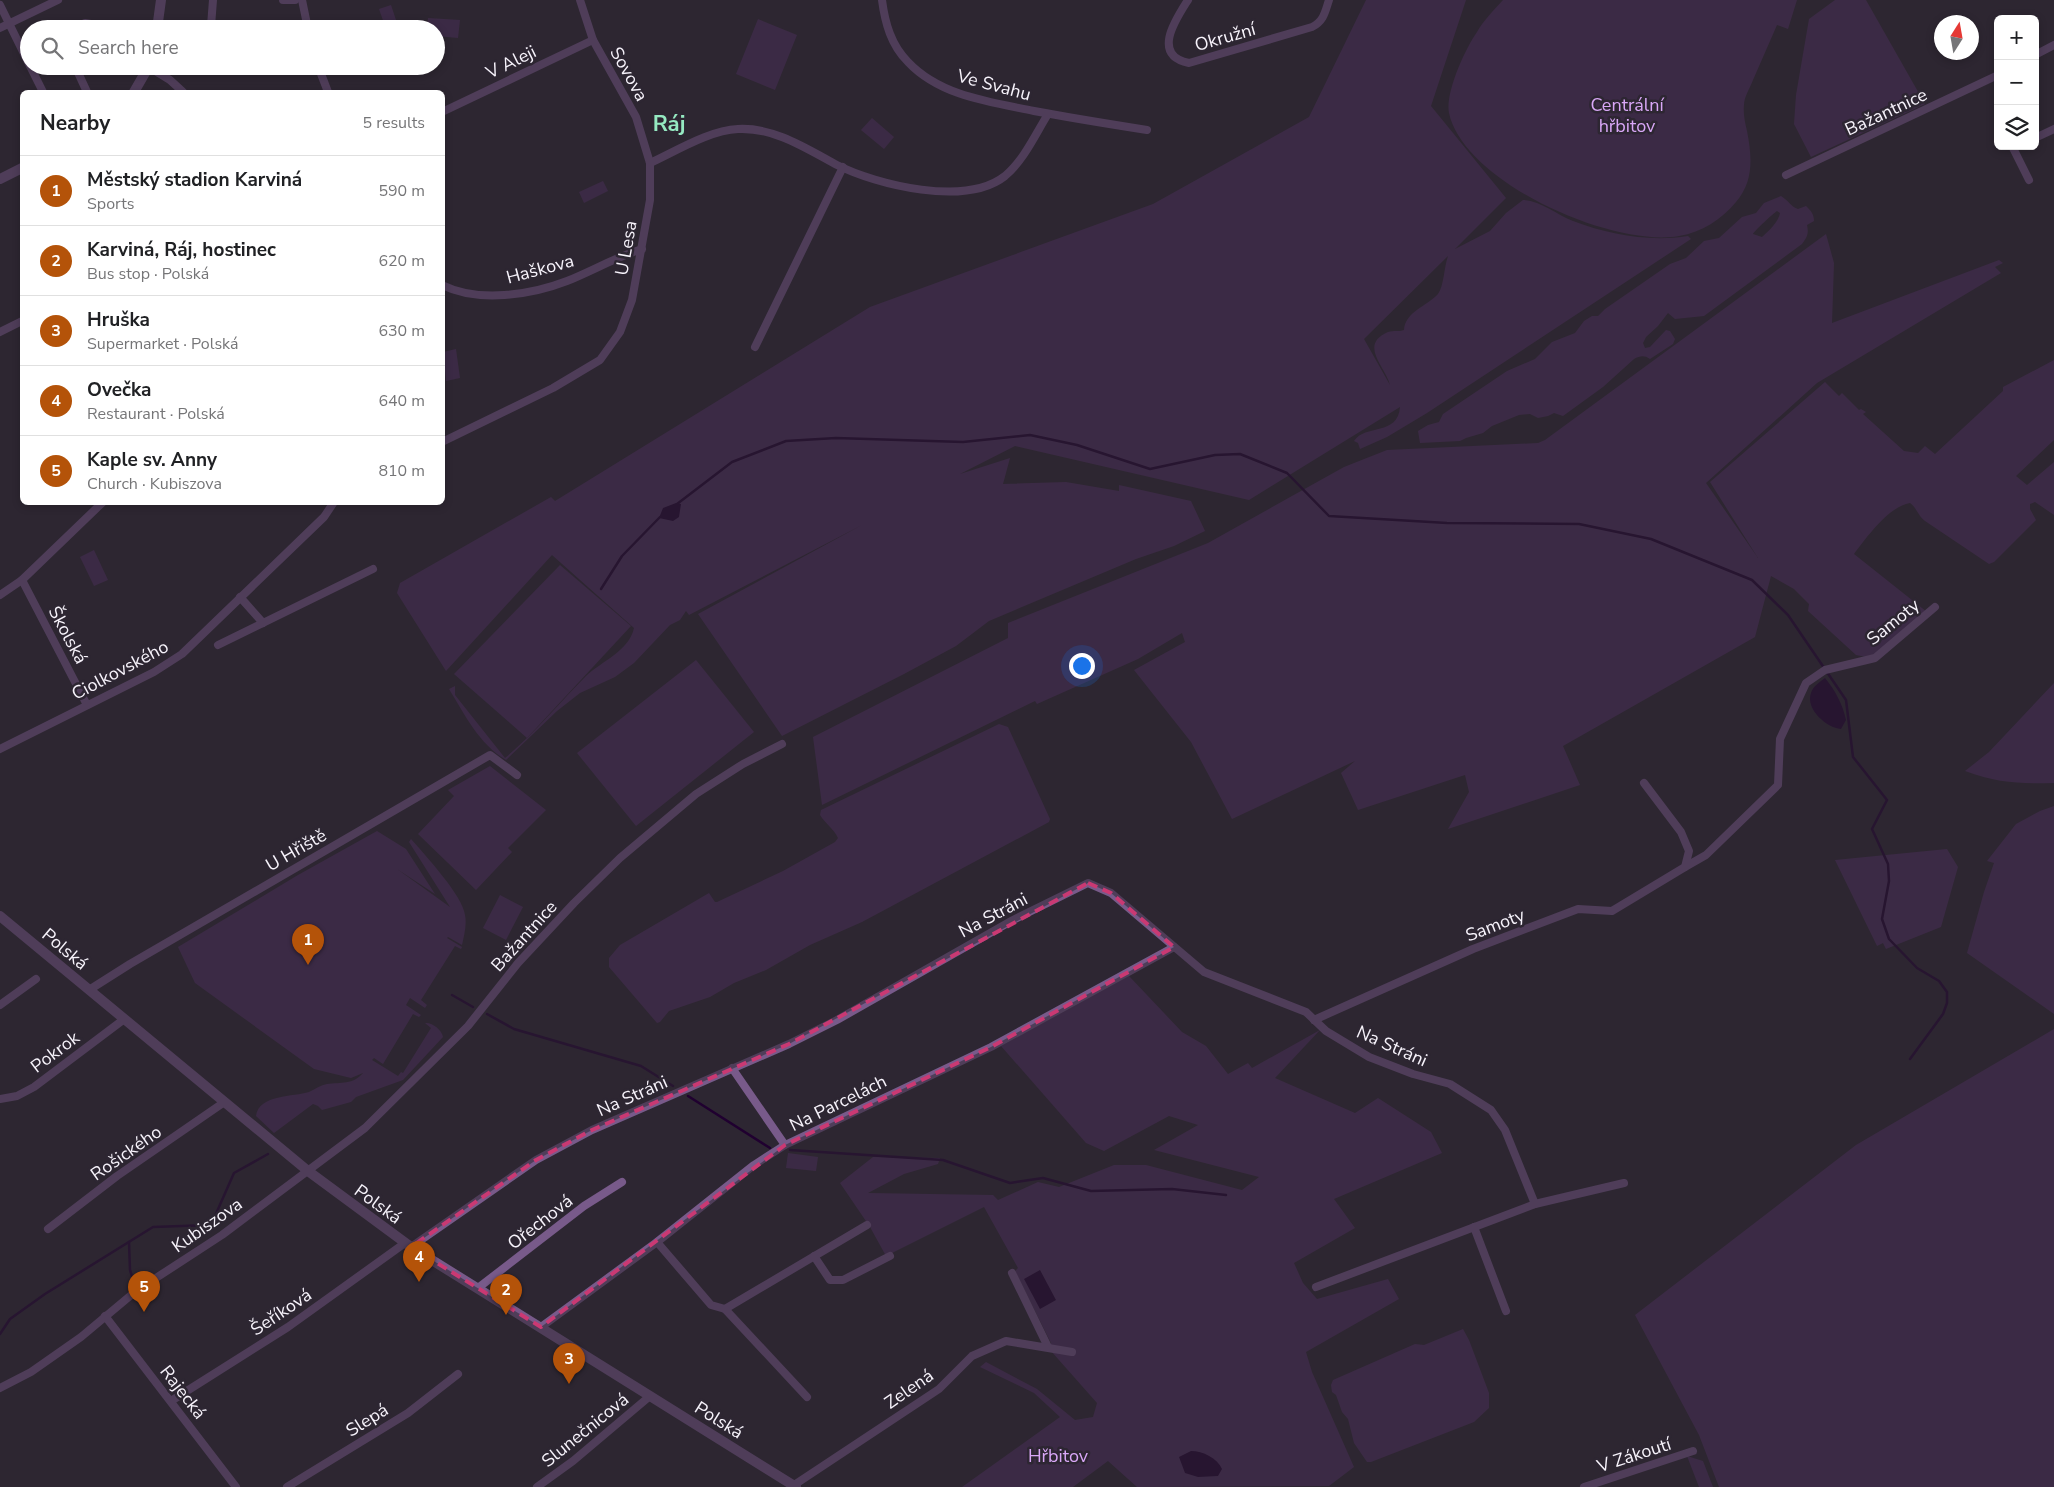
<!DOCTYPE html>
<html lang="en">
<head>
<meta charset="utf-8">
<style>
	body { margin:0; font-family:"Nunito Sans",sans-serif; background:#f6f6f6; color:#202124 }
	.controls { position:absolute; right:15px; top:15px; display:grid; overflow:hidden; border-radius:8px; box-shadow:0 2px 8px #0003 }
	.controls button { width:45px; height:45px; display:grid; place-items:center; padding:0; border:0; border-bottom:1px solid #e0e0e0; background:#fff; color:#202124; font:25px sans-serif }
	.compass { position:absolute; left:1934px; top:15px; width:45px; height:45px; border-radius:50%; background:#fff; box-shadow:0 2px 8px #0003; rotate:11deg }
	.you { position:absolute; left:1081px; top:665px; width:18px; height:18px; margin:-12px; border:4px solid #fff; border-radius:50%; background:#1a73e8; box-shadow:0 0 0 8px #1a73e833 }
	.badge { display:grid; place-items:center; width:32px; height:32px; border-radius:50%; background:#b45309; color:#fff; font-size:16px; font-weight:700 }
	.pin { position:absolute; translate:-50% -41px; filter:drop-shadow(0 1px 2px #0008) }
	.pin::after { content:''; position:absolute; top:26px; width:18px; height:15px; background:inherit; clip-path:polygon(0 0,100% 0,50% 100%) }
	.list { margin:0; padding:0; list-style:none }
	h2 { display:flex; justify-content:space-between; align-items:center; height:65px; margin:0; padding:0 20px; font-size:21px }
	h2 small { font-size:16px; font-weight:400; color:#757577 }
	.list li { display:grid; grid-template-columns:32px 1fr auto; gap:15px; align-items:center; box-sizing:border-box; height:70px; padding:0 20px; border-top:1px solid #e0e0e0 }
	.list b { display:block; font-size:19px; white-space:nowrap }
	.list p { margin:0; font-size:16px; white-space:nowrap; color:#757577 }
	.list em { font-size:16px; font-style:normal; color:#757577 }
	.icon { flex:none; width:28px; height:28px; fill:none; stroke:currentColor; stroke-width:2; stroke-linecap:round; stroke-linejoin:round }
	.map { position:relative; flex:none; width:2054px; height:1487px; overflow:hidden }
	.search { position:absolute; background:#fff; box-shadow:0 2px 8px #0003; left:20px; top:20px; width:425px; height:55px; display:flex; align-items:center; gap:12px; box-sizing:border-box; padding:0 18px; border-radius:28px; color:#757577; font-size:19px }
	.panel { position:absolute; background:#fff; box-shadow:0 2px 8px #0003; left:20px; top:90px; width:425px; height:415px; border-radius:8px }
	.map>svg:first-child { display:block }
</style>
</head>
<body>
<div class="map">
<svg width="2054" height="1487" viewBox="0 0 2054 1487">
	<rect width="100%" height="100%" fill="#2d2632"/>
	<!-- green -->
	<g fill="#4d305d" fill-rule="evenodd">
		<path d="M1366 0H1466L1431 106 1506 198 1455 249 1490 231 1506 213 1523 200C1541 201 1557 215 1573 221 1610 235 1650 242 1688 236L1691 239 1427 413 1387 437 1360 449 1358 443 1354 441C1365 424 1398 436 1400 407L1249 500 1015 446 960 474 1010 458 1003 484 1066 482 1119 491V485L1191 501 1205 531 1174 546 1136 559 989 621 956 646 904 674 782 736 698 614 862 525 689 615 686 611 680 620 670 625 634 663 615 677 580 693 557 711 506 760C479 744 465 715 449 689L455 686V695L505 758C535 733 559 703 586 676 602 661 629 651 634 628L552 555 446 671 397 593 400 583 551 497 555 501 870 307 1153 204 1309 117ZM1448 256C1444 267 1444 286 1438 294 1427 306 1405 312 1404 330 1399 332 1394 330 1388 332 1358 345 1386 367 1390 385L1364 339Z"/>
		<path d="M1503 0H1797L1788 29 1777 25C1769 43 1761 62 1753 80 1750 88 1744 97 1744 105 1743 113 1745 123 1747 131 1752 157 1754 181 1736 202 1721 220 1702 232 1679 236 1614 248 1464 183 1449 113 1445 93 1465 49 1477 32 1484 20 1494 10 1503 0Z"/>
		<polygon points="1835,0 1866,0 1925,104 1811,157 1794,124 1796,95 1809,19"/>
		<polygon points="391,5 399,29 386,29 379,9"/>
		<polygon points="428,18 460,20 458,38 436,36 436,29 427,29"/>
		<polygon points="758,19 797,35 775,90 736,74"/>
		<polygon points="872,118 894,137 884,149 861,130"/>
		<polygon points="603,181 608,191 584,203 579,192"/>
		<path d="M1781 196C1788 200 1791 207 1798 209L1806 206C1811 211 1814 214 1814 221L1807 225C1809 234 1807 237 1802 244L1704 316 1675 319 1668 313 1658 326 1646 337 1643 343 1645 348 1650 347 1666 330 1670 331 1675 339 1673 344 1650 359C1644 355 1640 356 1634 359L1603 387 1563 416 1554 413 1548 416 1538 418 1530 414 1519 415 1492 426 1483 433 1466 438 1460 441 1420 443 1418 431 1428 425 1439 422 1443 414 1507 371 1535 359 1552 342 1575 333 1584 321 1592 316H1598L1605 309 1670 264 1686 258 1704 241 1719 238 1742 217 1756 213 1764 203ZM1777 211 1780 213C1779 221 1769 231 1762 237L1753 234C1754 231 1774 213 1777 211Z"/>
		<path d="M1826 234 1834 263 1832 323 1999 260 2003 263 1995 267 2001 273 1817 383 1706 483 1758 558 1710 482 1825 382 1839 396 1842 393 1859 410 1861 409 1866 412 1863 414 1904 451 1918 453 1925 446 1935 454 2003 391V387L2054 360V440L2016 476 2027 485 2054 462V515L2035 502 2030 504V509L2036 520 1994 562 1989 564 1925 521C1918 516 1917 508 1910 503 1888 507 1867 537 1854 554L1927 612 1871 658 1856 655 1808 611 1809 604 1794 589 1771 576 1755 637 1563 746 1580 785 1448 829 1469 792 1465 775 1358 810 1341 773 1355 761 1232 819 1191 742 1134 670 1185 642 1182 633 1138 659 1037 704 1035 701 822 805 813 737 1008 638V623L1208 543 1344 467 1387 450 1538 443 1545 440Z"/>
		<polygon points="456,349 460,378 446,381 443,352"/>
		<polygon points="94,550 108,580 94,586 80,557"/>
		<polygon points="560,565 631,626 527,738 454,674"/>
		<polygon points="696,660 754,732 636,826 577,753"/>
		<path d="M2054 683V783C2020 784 1998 783 1965 771L1989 752Z"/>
		<path d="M999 724 1008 727 1050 819 1049 822 862 922 810 945 766 970 734 983 710 997 669 1011 660 1022 657 1023 609 967V958L620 945 709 893 715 902H717L783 871 835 842 838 838C834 829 825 823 820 815L821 810Z"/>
		<polygon points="490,766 546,810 508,848 512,852 476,890 418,834 454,796 448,790"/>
		<polygon points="2054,806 2054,1014 1967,953 1984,892 1994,863 1987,861 2016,824 2040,811"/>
		<path d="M377 831 406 849 435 894 397 869 450 907 409 842 411 839C425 855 463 896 465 915 467 925 464 936 462 945L448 937 447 938 462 947 461 949 455 946 421 1000 427 1005 425 1008 410 998 406 1005 421 1015 419 1017 413 1014 383 1064 374 1058 372 1060 398 1076 401 1072 403 1073 431 1028 425 1023C432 1022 442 1030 443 1037L403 1080 356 1097 351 1102 322 1110 318 1106 313 1104 274 1133 256 1116C259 1094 294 1097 309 1092 315 1089 321 1085 327 1084 341 1082 353 1085 363 1073L351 1078 314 1069 195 983 178 947 298 875Z"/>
		<polygon points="1947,849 1958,867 1941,927 1886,949 1883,943 1877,946 1835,860"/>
		<polygon points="500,895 523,907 506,940 483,928"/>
		<polygon points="1129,976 1182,1032 1206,1046 1228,1074 1248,1063 1252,1068 1320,1030 1275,1078 1355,1113 1378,1098 1431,1132 1442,1153 1334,1199 1355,1228 1294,1263 1303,1283 1317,1299 1388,1279 1399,1299 1306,1352 1312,1372 1354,1467 1329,1486 1137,1487 1108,1461 1073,1487 962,1487 1060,1417 1034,1393 980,1367 986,1362 1037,1389 1075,1420 1093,1417 1097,1403 1051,1351 1051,1343 1015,1271 1018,1268 984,1207 886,1256 870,1227 840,1183 873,1157 940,1158 938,1164 904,1174 868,1193 993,1195 998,1200 1038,1182 1059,1187 1114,1165 1146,1165 1242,1190 1259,1177 1154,1150 1198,1125 1169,1116 1104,1151 1086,1143 1001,1046"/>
		<polygon points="2054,1029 2054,1487 1719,1487 1699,1435 1635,1315 1856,1145"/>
		<polygon points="788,1153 818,1157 816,1171 786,1168"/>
		<polygon points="1463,1329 1469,1340 1489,1393 1489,1408 1474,1422 1371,1462 1367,1462 1354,1443 1348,1419 1342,1412 1336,1395 1332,1392 1331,1385 1333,1380 1415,1344 1424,1345"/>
		<polygon points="1687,1456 1703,1461 1713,1487 1699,1487"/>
	</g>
	<!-- water -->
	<g fill="#200030">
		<polygon points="676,503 681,504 679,517 673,521 659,518 663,508"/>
		<path d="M1825 678C1835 690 1843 705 1846 720L1841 729C1827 728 1805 709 1811 693 1813 686 1820 682 1825 678Z"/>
		<polygon points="1040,1270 1056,1300 1040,1309 1024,1279"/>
		<path d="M1191 1451C1203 1451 1217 1458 1222 1469L1218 1476 1198 1477 1185 1473 1179 1457Z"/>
	</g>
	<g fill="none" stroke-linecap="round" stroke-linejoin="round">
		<!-- stream -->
		<g stroke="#200030" stroke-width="2.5">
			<polyline points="677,504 732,462 786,441 836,438 963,442 1030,435 1077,445 1150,469 1215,455 1240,454 1287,473 1329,516 1447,523 1579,524 1651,539 1752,580 1788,615 1846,700 1853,757 1887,800 1872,829 1888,864 1889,881 1882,919 1889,939 1917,968 1939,981 1947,992 1947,1003 1943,1014 1910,1059"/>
			<polyline points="601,589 622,556 660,517"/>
			<polyline points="452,995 473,1007"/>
			<polyline points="487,1014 514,1029 641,1066 673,1086"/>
			<polyline points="688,1096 770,1148"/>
			<polyline points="790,1150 943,1160 1010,1183 1043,1178 1091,1191 1172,1189 1226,1195"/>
			<polyline points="129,1242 130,1270 136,1289"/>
			<polyline points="0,1334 10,1319 45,1294 153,1227 211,1225 234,1173 268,1154"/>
		</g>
		<!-- minor -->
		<g stroke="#785a8a" stroke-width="8">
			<polyline points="283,0 295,0"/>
			<polyline points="302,0 308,29"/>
			<path d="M882 0C885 23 891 45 908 62 940 96 990 102 1034 111 1071 118 1109 124 1147 130"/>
			<path d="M1188 0C1176 19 1151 55 1189 63L1312 27C1324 21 1325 12 1329 0"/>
			<polyline points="0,5 29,64"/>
			<polyline points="0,28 58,0"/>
			<polyline points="75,29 85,23 119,29"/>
			<polyline points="212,29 211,26 213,0"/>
			<polyline points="2035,55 2054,45"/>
			<polyline points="30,66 43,92"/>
			<polyline points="75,66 87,92"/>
			<polyline points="318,66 328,92"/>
			<polyline points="149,67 170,80 183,92"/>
			<polyline points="442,112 593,40"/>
			<polyline points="2035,138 2054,129"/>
			<polyline points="2018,146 2013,148 2029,180"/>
			<path d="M650 163C676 151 710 130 738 129 774 127 807 149 837 165 877 185 966 207 1005 176 1024 160 1035 135 1048 114"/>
			<polyline points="1786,175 1998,75"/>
			<path d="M442 285C478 303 531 295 567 281 592 271 616 257 642 249"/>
			<polyline points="0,332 22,321"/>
			<polyline points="755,347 843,167"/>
			<polyline points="442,442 553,388 600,360 620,332 632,300 650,200 650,163 636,117 593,40 580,0"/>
			<polyline points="22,580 87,705"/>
			<polyline points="0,595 22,580 103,502"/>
			<polyline points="240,597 263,623"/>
			<polyline points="218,645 373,569"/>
			<polyline points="0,749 154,672 182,654 324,517 334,502"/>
			<polyline points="1685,867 1706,855 1778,785 1780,739 1806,683 1825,670 1875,658 1935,607"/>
			<polyline points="89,990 130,964 490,755 517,775"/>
			<polyline points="0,1005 36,979"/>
			<polyline points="1314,1020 1473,949 1578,909 1612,911 1685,867 1689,851 1681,832 1644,783"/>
			<polyline points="732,1068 785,1145"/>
			<polyline points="0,1099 17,1096 34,1087 123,1020"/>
			<polyline points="1474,1227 1506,1311"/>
			<polyline points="48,1229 117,1176 223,1103"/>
			<polyline points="657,1242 711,1305 725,1309 867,1225"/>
			<polyline points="411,1247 536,1160 592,1130 789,1044 837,1020 1013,920 1088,883 1111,893 1204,972 1306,1012 1326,1031 1369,1057 1413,1074 1450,1084 1491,1110 1505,1130 1535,1204"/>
			<polyline points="814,1256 830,1280 843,1280 890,1256"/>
			<polyline points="1012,1273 1048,1347"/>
			<polyline points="1316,1287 1535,1204 1624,1183"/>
			<polyline points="478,1288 584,1206 622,1182"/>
			<polyline points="725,1309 807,1397"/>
			<polyline points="105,1316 236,1487"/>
			<polyline points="541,1327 657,1242 754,1165 785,1145 991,1047 1174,947"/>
			<polyline points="0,1388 31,1372 81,1337 136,1291 222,1235 365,1128 468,1026 518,963 574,903 620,858 696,794 743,764 782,744"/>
			<polyline points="171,1401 288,1327 405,1243"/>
			<polyline points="287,1487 408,1413 458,1374"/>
			<polyline points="537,1487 573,1461 650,1396"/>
			<polyline points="791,1487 939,1389 972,1356 1006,1341 1072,1352"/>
			<polyline points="1584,1487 1693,1451"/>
		</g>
		<!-- tertiary -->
		<g stroke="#785a8a" stroke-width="10">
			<polyline points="157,29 161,0"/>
			<polyline points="134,92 149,66"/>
			<polyline points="0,179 22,168"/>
			<polyline points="0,916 308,1171 411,1247 796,1487"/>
		</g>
	</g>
	<!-- marked area -->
	<path d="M0 0H2054V1487H0ZM1088 883 1111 893 1174 947 991 1047 785 1145 541 1327 411 1247 536 1160 592 1130 789 1044Z" fill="#2d2632" fill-opacity=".55" fill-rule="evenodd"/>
	<path fill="none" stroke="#ca3973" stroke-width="4" stroke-dasharray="10 6" stroke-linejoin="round" d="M1088 883 1111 893 1174 947 991 1047 785 1145 541 1327 411 1247 536 1160 592 1130 789 1044Z"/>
	<g text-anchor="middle" stroke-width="5" stroke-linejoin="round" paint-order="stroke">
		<!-- street labels -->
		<g font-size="18" fill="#f7f3fb" stroke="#2d2632">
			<text transform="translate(1225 37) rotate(-16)" y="6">Okružní</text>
			<text transform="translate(511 62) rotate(-26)" y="6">V Aleji</text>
			<text transform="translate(629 74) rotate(61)" y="6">Sovova</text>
			<text transform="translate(994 85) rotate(15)" y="6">Ve Svahu</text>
			<text transform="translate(1886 112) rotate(-25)" y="6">Bažantnice</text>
			<text transform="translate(626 248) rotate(-80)" y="6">U Lesa</text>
			<text transform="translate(540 269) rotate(-15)" y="6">Haškova</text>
			<text transform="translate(1893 622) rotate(-39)" y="6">Samoty</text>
			<text transform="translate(68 635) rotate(62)" y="6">Školská</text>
			<text transform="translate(120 670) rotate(-28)" y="6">Ciolkovského</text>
			<text transform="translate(296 850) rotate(-30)" y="6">U Hřiště</text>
			<text transform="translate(993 915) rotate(-28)" y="6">Na Stráni</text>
			<text transform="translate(1495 925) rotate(-21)" y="6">Samoty</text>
			<text transform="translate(524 936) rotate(-48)" y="6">Bažantnice</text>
			<text transform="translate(65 949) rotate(40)" y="6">Polská</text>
			<text transform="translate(1392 1046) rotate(24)" y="6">Na Stráni</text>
			<text transform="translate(55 1052) rotate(-37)" y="6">Pokrok</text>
			<text transform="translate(632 1096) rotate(-24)" y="6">Na Stráni</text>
			<text transform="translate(838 1103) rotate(-26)" y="6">Na Parcelách</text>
			<text transform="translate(126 1153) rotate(-35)" y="6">Rošického</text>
			<text transform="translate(378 1204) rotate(36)" y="6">Polská</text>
			<text transform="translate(540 1222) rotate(-38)" y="6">Ořechová</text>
			<text transform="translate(207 1225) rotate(-35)" y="6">Kubiszova</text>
			<text transform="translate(281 1312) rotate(-34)" y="6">Šeříková</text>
			<text transform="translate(909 1389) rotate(-35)" y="6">Zelená</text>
			<text transform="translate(183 1392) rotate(52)" y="6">Rajecká</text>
			<text transform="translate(367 1420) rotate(-32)" y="6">Slepá</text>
			<text transform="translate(719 1420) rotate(32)" y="6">Polská</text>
			<text transform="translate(585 1430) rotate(-39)" y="6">Slunečnicová</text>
			<text transform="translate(1634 1455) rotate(-18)" y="6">V Zákoutí</text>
		</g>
		<!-- park labels -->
		<g font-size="18" fill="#d9a7f7" stroke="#2d2632">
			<text x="1627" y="111">Centrální<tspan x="1627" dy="21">hřbitov</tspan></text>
			<text x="1058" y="1462">Hřbitov</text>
		</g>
		<!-- district labels -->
		<g font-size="22" font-weight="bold" fill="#95e9c1" stroke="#2d2632">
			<text x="669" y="131">Ráj</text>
		</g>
	</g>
</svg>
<div class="controls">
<button>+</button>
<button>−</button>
<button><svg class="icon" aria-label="layers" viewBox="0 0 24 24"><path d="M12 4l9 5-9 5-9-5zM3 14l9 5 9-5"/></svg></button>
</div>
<svg class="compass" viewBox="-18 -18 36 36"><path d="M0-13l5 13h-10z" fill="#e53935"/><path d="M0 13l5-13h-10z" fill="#757577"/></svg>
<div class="you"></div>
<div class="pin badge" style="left:308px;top:965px">1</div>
<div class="pin badge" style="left:506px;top:1315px">2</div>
<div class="pin badge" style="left:569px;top:1384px">3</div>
<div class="pin badge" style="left:419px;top:1282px">4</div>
<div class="pin badge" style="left:144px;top:1312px">5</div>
<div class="search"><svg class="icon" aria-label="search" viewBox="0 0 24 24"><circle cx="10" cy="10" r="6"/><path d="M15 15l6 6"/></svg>Search here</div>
<section class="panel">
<h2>Nearby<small>5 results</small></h2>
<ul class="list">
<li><span class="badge">1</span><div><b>Městský stadion Karviná</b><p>Sports</p></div><em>590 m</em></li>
<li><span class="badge">2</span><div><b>Karviná, Ráj, hostinec</b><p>Bus stop · Polská</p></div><em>620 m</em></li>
<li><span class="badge">3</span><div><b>Hruška</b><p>Supermarket · Polská</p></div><em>630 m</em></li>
<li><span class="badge">4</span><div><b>Ovečka</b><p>Restaurant · Polská</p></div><em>640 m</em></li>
<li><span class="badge">5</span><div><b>Kaple sv. Anny</b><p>Church · Kubiszova</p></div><em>810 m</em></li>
</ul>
</section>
</div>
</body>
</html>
